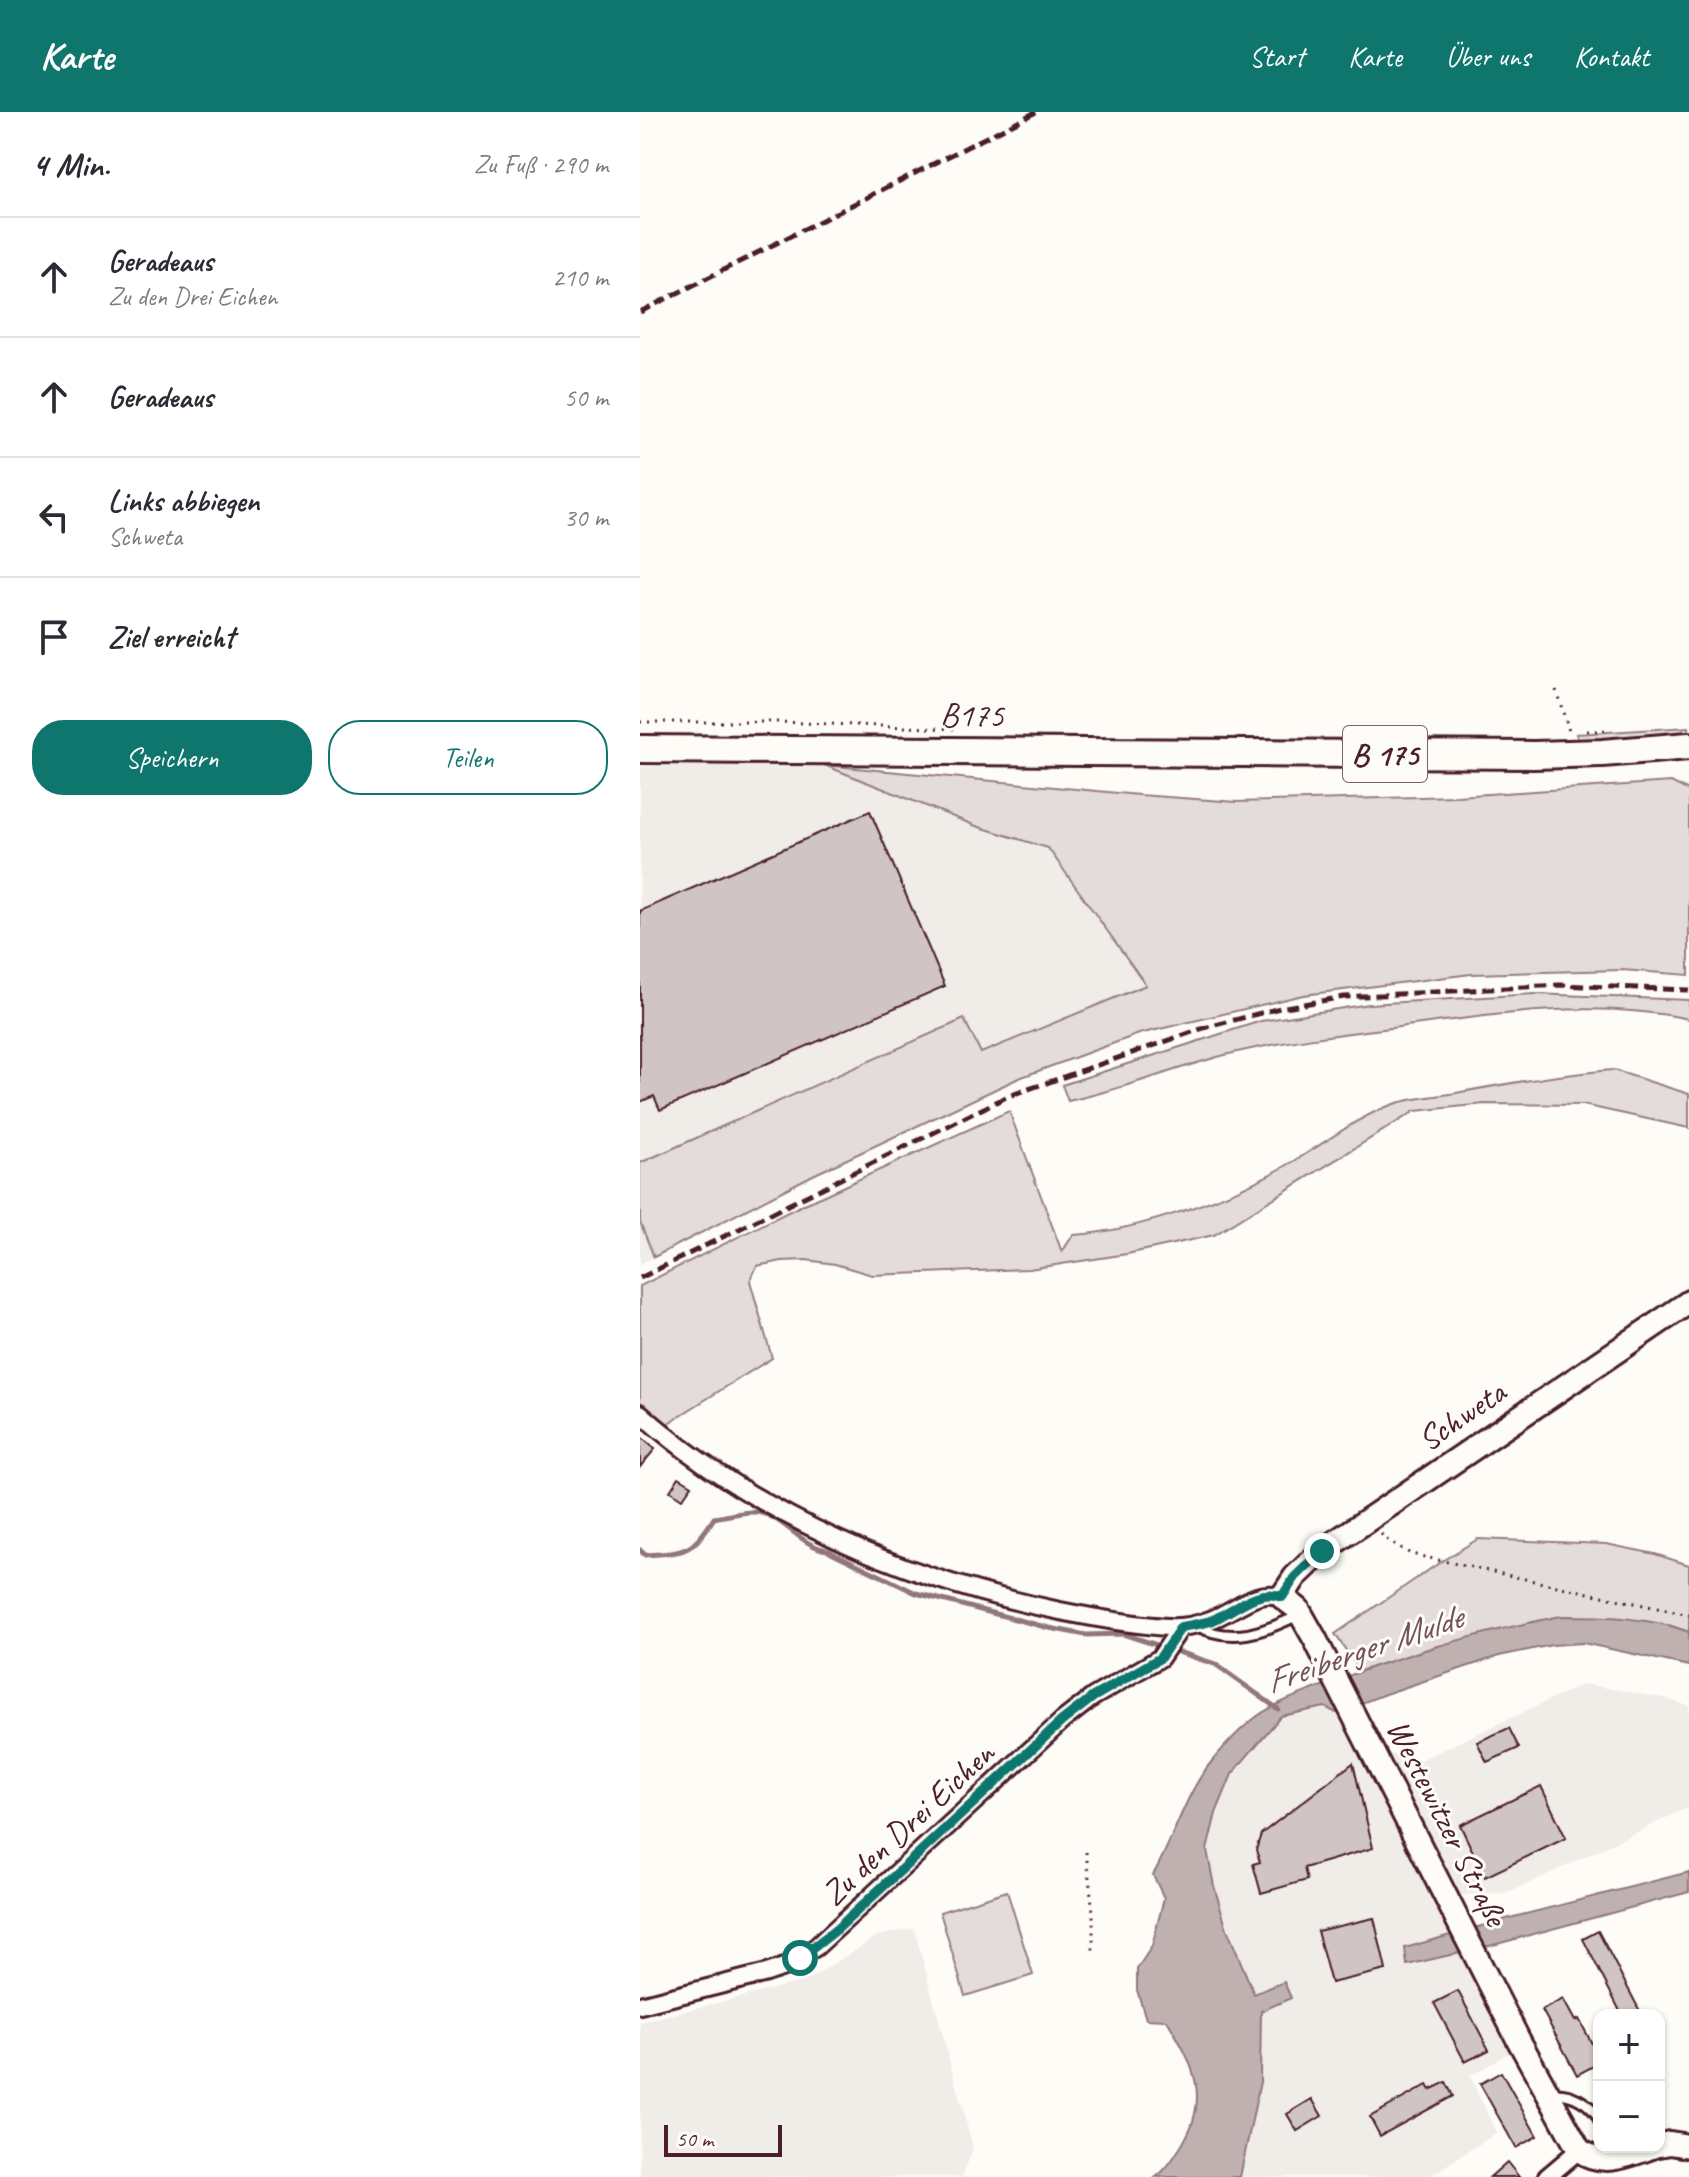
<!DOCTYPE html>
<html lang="de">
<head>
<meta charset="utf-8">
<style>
	body { margin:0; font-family:Caveat,sans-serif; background:#f7f7f7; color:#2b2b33 }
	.controls { position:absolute; right:24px; bottom:24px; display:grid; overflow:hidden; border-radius:16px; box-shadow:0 2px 6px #0004 }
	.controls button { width:72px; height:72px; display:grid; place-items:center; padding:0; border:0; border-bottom:2px solid #e1e1e2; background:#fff; color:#2b2b33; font:40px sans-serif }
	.scale { position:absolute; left:24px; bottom:20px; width:118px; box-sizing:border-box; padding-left:8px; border:4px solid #4a1f2b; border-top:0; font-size:22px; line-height:28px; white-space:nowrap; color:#4a1f2b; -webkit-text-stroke:6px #fdfcf7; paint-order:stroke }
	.stop { position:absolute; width:24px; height:24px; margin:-18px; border:6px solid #0f766e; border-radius:50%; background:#fff }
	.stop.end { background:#0f766e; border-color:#fff; box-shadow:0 2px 8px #0008 }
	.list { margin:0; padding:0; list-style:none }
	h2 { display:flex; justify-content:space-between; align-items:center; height:104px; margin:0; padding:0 32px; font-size:34px }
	h2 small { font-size:26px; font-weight:400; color:#7c7c81 }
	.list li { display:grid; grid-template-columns:52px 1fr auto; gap:24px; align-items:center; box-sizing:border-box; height:120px; padding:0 32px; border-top:2px solid #e1e1e2 }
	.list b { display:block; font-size:30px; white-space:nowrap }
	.list p { margin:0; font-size:26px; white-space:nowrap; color:#7c7c81 }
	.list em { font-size:26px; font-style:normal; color:#7c7c81 }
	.actions { display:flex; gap:16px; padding:24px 32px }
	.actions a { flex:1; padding:18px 0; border:2px solid #0f766e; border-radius:32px; text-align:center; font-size:28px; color:#0f766e }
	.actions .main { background:#0f766e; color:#fff }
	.icon { flex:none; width:44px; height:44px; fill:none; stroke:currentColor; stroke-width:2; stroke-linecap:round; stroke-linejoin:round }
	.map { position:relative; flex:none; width:1049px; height:2065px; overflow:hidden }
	header { display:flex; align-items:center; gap:48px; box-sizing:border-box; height:112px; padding:0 40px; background:#0f766e; color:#fff }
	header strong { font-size:38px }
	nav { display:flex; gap:44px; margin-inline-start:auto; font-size:28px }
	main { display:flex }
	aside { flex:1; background:#fff }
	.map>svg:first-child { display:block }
</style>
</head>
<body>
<header>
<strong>Karte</strong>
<nav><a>Start</a><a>Karte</a><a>Über uns</a><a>Kontakt</a></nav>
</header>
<main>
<aside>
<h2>4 Min.<small>Zu Fuß · 290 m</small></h2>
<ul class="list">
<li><svg class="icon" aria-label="ahead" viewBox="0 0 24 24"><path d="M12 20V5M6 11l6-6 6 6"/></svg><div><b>Geradeaus</b><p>Zu den Drei Eichen</p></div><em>210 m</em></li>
<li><svg class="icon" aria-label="ahead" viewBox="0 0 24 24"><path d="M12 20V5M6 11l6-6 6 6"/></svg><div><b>Geradeaus</b></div><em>50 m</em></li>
<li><svg class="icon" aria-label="left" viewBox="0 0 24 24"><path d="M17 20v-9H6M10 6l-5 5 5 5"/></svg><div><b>Links abbiegen</b><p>Schweta</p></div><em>30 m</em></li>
<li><svg class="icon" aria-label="arrive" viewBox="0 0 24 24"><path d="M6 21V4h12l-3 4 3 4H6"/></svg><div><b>Ziel erreicht</b></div></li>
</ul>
<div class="actions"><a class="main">Speichern</a><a>Teilen</a></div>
</aside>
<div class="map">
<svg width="1049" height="2065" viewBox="0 0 1049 2065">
	<rect width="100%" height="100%" fill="#fdfcf7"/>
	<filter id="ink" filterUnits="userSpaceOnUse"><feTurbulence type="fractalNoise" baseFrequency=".0125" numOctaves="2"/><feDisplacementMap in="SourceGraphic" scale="16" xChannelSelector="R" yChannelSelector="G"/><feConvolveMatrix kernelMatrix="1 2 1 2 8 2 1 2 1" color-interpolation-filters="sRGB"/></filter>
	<g filter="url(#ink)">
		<!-- built -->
		<g fill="#f0ece8">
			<polygon points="98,652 184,653 336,714 408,736 506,873 341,941 324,908 0,1051 0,655"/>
			<polygon points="0,1110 14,1145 0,1152"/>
			<polygon points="944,1572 1023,1586 1049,1594 1049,1695 868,1781 821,1783 845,1837 893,1927 830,1964 856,2021 788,2065 600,2065 620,1970 621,1899 651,1886 614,1883 587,1817 574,1774 567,1738 576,1701 592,1662 641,1604 685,1595 696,1601 723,1590 747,1641 778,1649"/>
			<polygon points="274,1816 333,2036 322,2065 0,2065 0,1910 166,1869 238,1824"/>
		</g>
		<!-- green -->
		<g fill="#e3dcda" stroke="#967e82" stroke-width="2">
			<polygon points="1049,615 1049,623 939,631 936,622"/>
			<polygon points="184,653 499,683 597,690 817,684 1031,670 1049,679 1049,863 982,858 831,862 663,883 499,922 379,966 173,1063 14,1145 0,1110 0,1051 324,907 341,941 506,873 408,736 336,714"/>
			<path d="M894 882 1049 888V907C954 887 854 902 759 915 700 922 642 929 585 943 532 957 481 978 428 989L422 973 621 909 729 892Z"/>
			<path d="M973 958 1049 982V1016L943 993 845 992 775 999 574 1123 487 1142 389 1157 232 1163 195 1152 166 1148 142 1149 117 1154 110 1169 132 1246 25 1313 0 1290V1174L158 1095 369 999 422 1140 433 1123C502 1119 597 1083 656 1048 688 1029 716 1006 751 993 771 985 795 985 816 981 869 971 920 962 973 958Z"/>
			<polygon points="838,1427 966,1432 1015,1442 1049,1453 1049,1520 1029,1513 797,1534 720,1559 695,1522 802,1449"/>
			<polygon points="367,1779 393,1863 325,1884 300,1800"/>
		</g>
		<!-- water -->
		<g fill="#c0b1b1" stroke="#91777b" stroke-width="2">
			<path d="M921 1504C965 1504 1008 1505 1049 1520V1554L943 1531 912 1533 859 1544 745 1582 696 1601 685 1595 641 1604 592 1662 576 1701 567 1738 574 1774 587 1817 614 1882 644 1870 651 1886 621 1899 620 1970 600 2065H516C527 2057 533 2047 540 2036 572 1986 554 1954 527 1908L506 1907 497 1878V1857L512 1834 524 1786 513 1763C534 1726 545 1682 572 1649 583 1636 597 1620 610 1610 632 1591 660 1583 687 1572 763 1542 841 1520 921 1504Z"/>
			<polygon points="1049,1760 1049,1780 853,1833 767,1853 765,1836 866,1807"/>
		</g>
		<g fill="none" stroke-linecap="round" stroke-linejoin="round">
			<!-- stream -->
			<path stroke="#91777b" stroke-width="5" d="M0 1438 5 1443C46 1440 51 1442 74 1406 86 1404 100 1400 113 1400 141 1400 159 1434 187 1438L276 1481 409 1516 446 1523 483 1522 575 1552 638 1597"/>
		</g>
		<!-- building -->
		<g fill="#d0c5c4" stroke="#4a1f2b" stroke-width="2">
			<polygon points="230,699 305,874 20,998 14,984 0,990 0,799"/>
			<polygon points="0,1324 15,1337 0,1355"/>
			<polygon points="39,1365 52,1373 42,1387 30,1379"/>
			<polygon points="869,1616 879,1636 847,1650 837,1630"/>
			<polygon points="713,1651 733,1736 664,1756 667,1768 621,1781 613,1752 620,1750 616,1738 621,1722"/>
			<polygon points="901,1674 926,1726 845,1765 820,1713"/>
			<polygon points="734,1806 746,1858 691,1871 677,1819"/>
			<polygon points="958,1819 1002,1903 982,1903 943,1827"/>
			<polygon points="818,1879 849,1938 825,1950 794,1891"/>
			<polygon points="923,1887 935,1909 939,1907 959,1945 959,1951 937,1963 902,1898"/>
			<polygon points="861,1960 897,2024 876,2036 840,1972"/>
			<polygon points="806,1970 813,1984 740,2024 730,2005 787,1973 790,1978"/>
			<polygon points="672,1987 682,2004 657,2019 647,2002"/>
			<polygon points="867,2050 879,2065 850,2065"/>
		</g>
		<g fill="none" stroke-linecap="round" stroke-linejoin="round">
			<!-- service casing -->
			<g stroke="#4a1f2b" stroke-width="14">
				<g id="service">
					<path d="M555 1513C592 1533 624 1520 659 1503"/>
					<path d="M911 1982C929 1979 952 1991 959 2008"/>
				</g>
			</g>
			<!-- minor casing -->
			<g stroke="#4a1f2b" stroke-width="22">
				<g id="minor">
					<path d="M0 1301C117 1405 268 1468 420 1499 455 1506 492 1513 528 1515 542 1516 557 1513 570 1508 594 1500 617 1475 642 1485"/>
					<polyline points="0,1893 127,1861 144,1855 176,1835 422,1609 453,1585 520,1546 541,1515"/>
					<polyline points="907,2065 939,2038"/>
				</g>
			</g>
			<!-- tertiary casing -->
			<g stroke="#4a1f2b" stroke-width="28">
				<g id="tertiary">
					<polyline points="1019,2033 1030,2031 1049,2034"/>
					<path d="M1012 2035C987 2044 963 2055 939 2038L879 1929 675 1527 658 1497 642 1485 655 1465 682 1439 1049 1190"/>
				</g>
			</g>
			<!-- primary casing -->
			<g stroke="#4a1f2b" stroke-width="32">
				<polyline id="primary" points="0,637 894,643 962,641 1049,634"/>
			</g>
			<!-- path -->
			<g stroke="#4a1f2b" stroke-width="3" stroke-dasharray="2 6" stroke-linecap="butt">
				<polyline points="916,578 930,622"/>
				<polyline points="0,610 139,610 316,617"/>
				<polyline points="947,619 968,618"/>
				<polyline points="741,1422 747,1428 771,1442 1049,1503"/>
				<polyline points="446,1740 453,1800 453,1842"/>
			</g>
			<!-- service -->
			<use href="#service" stroke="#fdfcf7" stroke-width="8"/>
			<!-- minor -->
			<use href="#minor" stroke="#fdfcf7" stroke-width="16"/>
			<!-- tertiary -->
			<use href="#tertiary" stroke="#fdfcf7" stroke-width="22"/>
			<!-- primary -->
			<use href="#primary" stroke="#fdfcf7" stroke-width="26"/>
			<!-- rail -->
			<g stroke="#4a1f2b" stroke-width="5" stroke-dasharray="12 6" stroke-linecap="butt">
				<polyline points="0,200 396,0"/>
				<polyline points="0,1166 366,985 564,916 640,896 704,885 920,873 1049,878"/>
			</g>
		</g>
	</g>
	<g fill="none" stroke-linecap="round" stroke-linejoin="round" filter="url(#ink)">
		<!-- route -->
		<path stroke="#0f766e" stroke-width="10" d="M160 1846 197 1817 422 1609 453 1585 520 1546 541 1515C552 1513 563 1512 573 1508 595 1498 618 1475 642 1485L655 1465 682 1439"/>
	</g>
	<g text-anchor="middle" stroke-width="6" stroke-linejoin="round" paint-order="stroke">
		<!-- shield labels -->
		<rect fill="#fdfcf7" stroke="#806168" stroke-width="2" x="703" y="614" width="84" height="56" rx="6"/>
		<g font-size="32" font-weight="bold" fill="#4a1f2b">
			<text x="745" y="653">B 175</text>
		</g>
		<!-- street labels -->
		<g font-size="34" fill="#4a1f2b" stroke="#fdfcf7">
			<text transform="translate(332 602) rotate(1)" y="12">B175</text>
			<text transform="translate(821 1303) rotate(-34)" y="12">Schweta</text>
			<text transform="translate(808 1710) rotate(63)" y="12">Westewitzer Straße</text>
			<text transform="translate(267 1711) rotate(-43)" y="12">Zu den Drei Eichen</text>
		</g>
		<!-- water labels -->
		<g font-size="36" font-style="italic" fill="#73525a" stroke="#fdfcf7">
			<text transform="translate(723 1536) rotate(-19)" y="13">Freiberger Mulde</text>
		</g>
	</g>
</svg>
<div class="controls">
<button>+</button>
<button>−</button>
</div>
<div class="scale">50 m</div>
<div class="stop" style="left:160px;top:1846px"></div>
<div class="stop end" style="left:682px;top:1439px"></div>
</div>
</main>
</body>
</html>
